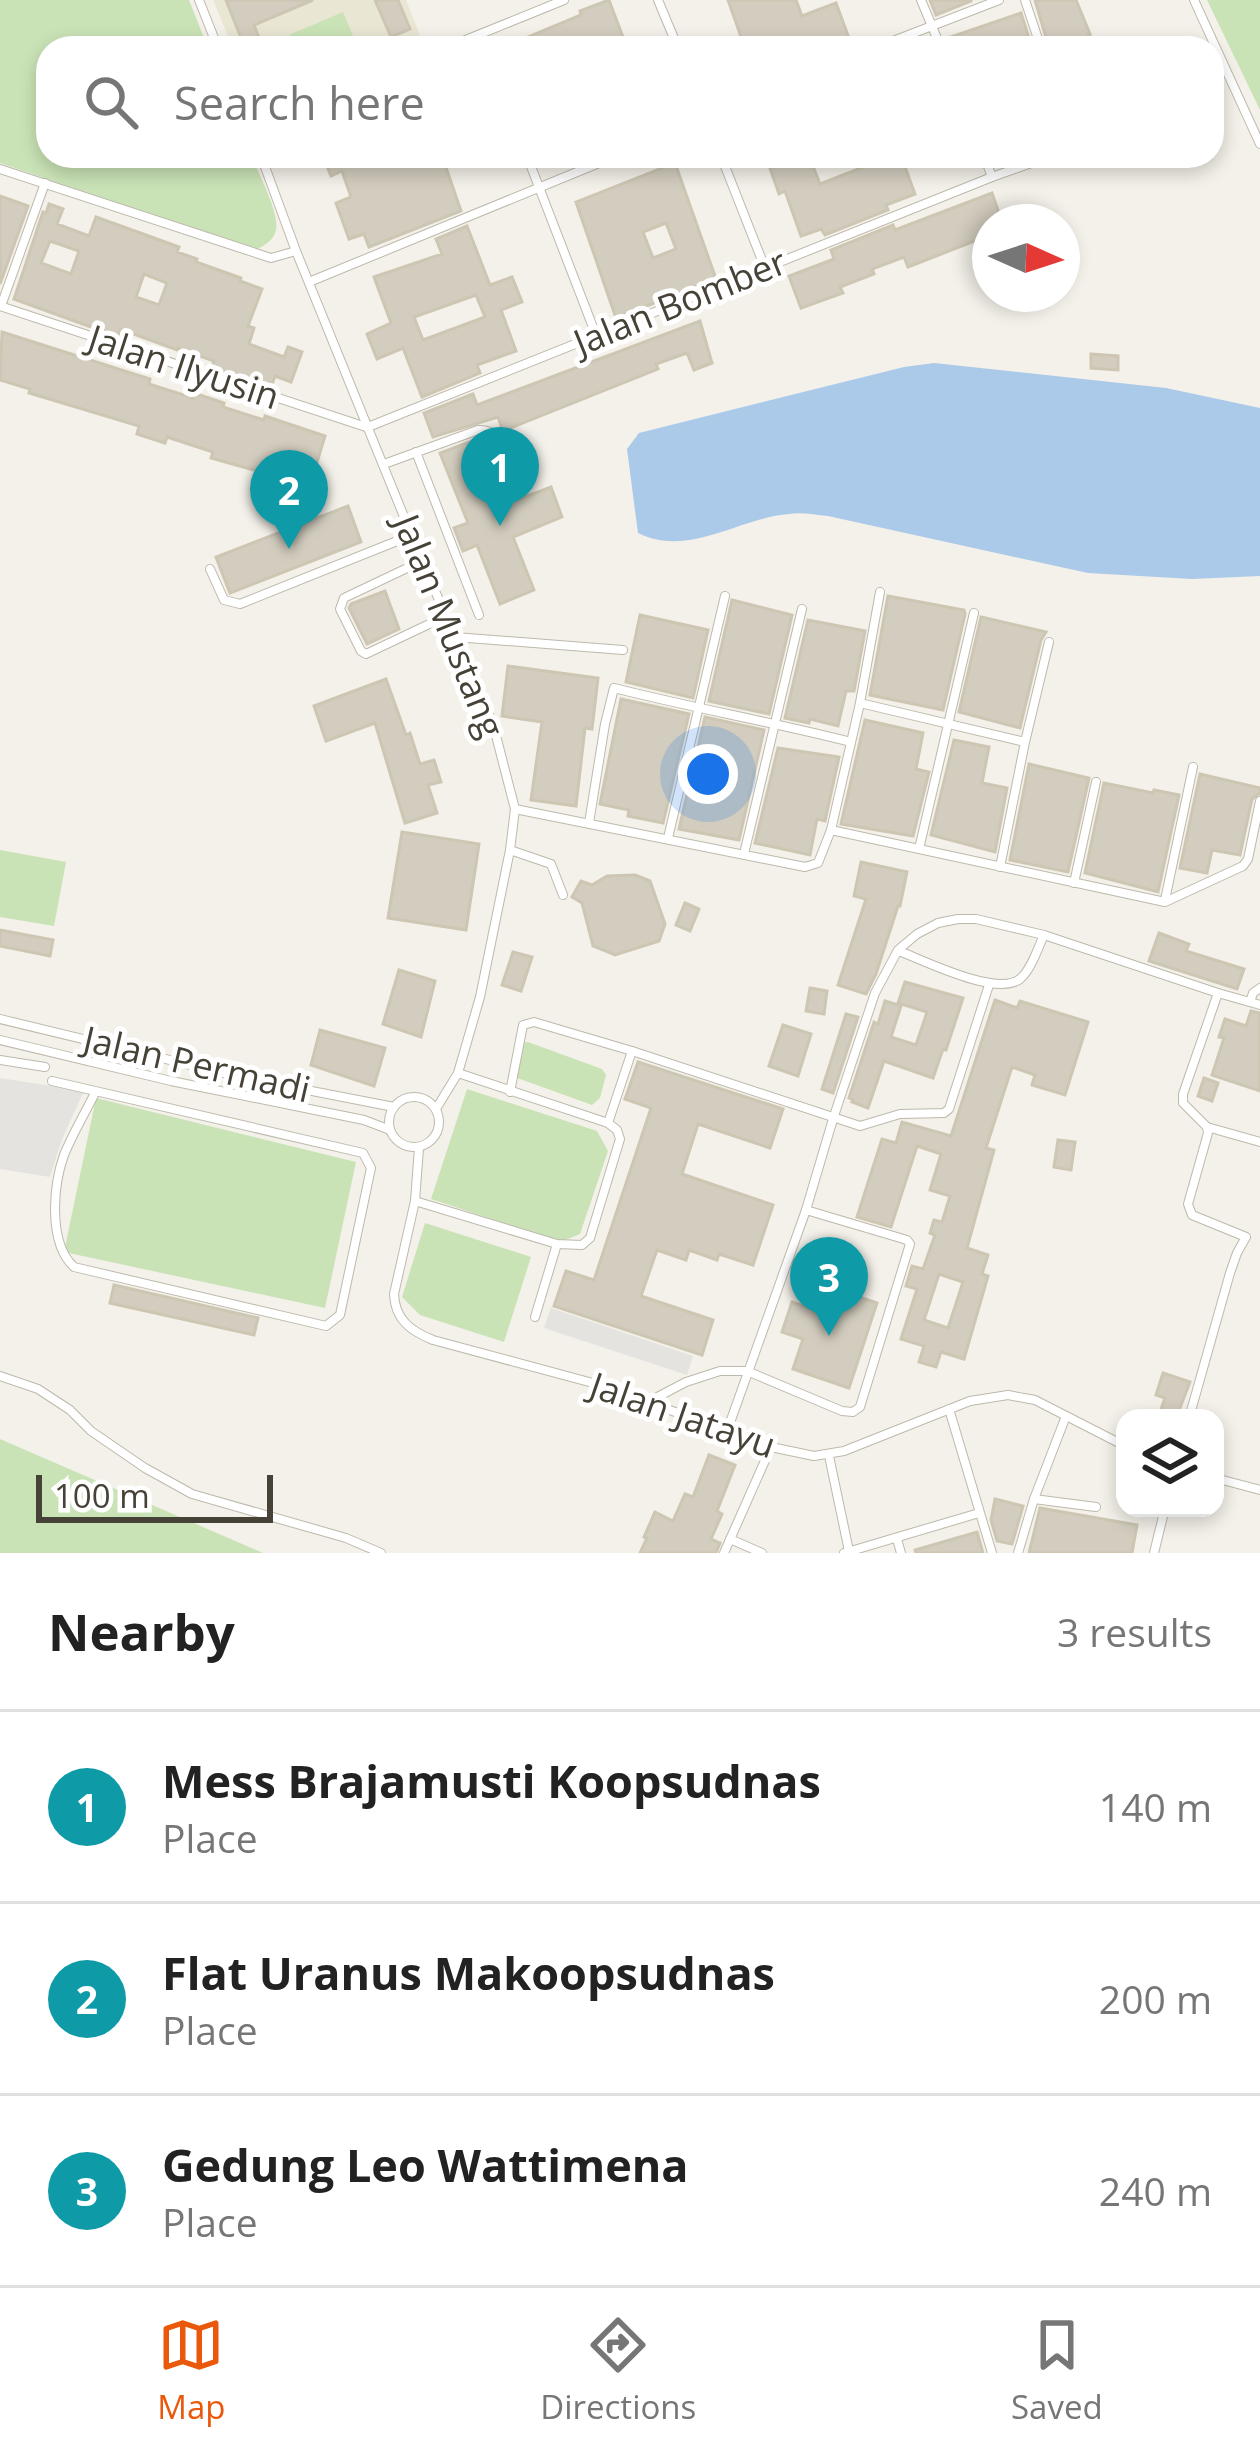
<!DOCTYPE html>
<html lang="en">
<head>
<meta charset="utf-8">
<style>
	body { margin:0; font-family:"Open Sans",sans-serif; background:#f6f6f6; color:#222 }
	.controls { position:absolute; right:36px; bottom:36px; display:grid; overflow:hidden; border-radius:24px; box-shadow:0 6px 18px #0003 }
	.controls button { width:108px; height:108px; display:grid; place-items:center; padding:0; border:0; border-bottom:3px solid #e0e0e0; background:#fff; color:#222; font:60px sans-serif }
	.compass { position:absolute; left:972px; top:204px; width:108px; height:108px; border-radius:50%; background:#fff; box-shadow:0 6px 18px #0003; rotate:93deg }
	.scale { position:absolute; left:36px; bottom:30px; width:237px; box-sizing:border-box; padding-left:12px; border:6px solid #464238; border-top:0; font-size:33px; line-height:42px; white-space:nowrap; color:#464238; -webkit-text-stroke:9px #fff; paint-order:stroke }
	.you { position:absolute; left:708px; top:774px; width:42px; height:42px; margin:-30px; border:9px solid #fff; border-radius:50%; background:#1a73e8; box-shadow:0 0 0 18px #1a73e833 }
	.badge { display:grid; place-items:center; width:78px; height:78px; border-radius:50%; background:#ea580c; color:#fff; font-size:39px; font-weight:700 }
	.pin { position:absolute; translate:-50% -99px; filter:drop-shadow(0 3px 6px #0008) }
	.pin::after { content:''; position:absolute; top:63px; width:42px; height:36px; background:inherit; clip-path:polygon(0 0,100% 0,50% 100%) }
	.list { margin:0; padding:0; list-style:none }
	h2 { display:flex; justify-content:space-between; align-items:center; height:156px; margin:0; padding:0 48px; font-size:51px }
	h2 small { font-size:39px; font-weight:400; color:#767676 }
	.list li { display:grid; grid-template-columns:78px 1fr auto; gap:36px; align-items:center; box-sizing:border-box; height:192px; padding:0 48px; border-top:3px solid #e0e0e0 }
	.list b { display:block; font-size:45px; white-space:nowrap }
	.list p { margin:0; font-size:39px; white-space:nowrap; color:#767676 }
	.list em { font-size:39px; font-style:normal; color:#767676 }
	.icon { flex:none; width:66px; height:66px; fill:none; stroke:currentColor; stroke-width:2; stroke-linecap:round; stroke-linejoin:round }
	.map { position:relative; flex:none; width:1260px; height:1553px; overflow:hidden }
	.search { position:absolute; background:#fff; box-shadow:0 6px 18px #0003; left:36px; right:36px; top:36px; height:132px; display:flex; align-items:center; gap:30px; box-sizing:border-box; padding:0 42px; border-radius:36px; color:#767676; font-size:45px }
	.sheet { height:732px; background:#fff }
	nav { display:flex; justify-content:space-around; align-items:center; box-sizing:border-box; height:168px; border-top:3px solid #e0e0e0; background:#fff; font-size:33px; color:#767676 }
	nav a { display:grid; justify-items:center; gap:6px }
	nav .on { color:#ea580c }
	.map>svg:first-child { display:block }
</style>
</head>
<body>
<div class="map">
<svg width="1260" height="1553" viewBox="0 0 1260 1553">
	<rect width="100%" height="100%" fill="#f3f1e9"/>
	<!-- education -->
	<polygon fill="#eae6d4" points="213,0 406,0 425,48 233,48"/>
	<!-- green -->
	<g fill="#cae3b6">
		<path d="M0 0H189L208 48H48V156H251C258 172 280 214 276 230 274 240 265 245 256 250L0 163Z"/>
		<polygon points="1207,0 1260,0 1260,110"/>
		<polygon points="343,12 358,48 295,48 289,35"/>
		<polygon points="0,850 66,862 54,926 0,917"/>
		<polygon points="528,1042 602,1069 606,1075 600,1098 592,1105 509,1075 521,1043"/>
		<polygon points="467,1089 597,1131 608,1151 580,1234 560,1242 431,1199"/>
		<polygon points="96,1098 356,1162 325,1308 64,1252"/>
		<polygon points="425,1223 531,1257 504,1342 420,1315 402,1297"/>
		<polygon points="0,1439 263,1553 0,1553"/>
	</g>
	<!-- parking -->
	<g fill="#e4e3e0">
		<polygon points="0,1078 84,1091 62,1139 50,1177 0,1169"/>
		<polygon points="551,1308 693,1356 687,1375 544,1328"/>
	</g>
	<!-- water -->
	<path fill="#abc9e9" d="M934 363 1166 388 1260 408V576L1192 579 1088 573 828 516C816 515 801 512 789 514 738 518 689 558 638 533L627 449 639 433 904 367Z"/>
	<!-- building -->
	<g fill="#d3cdbf" stroke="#cdc6b3" stroke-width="3" fill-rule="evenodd">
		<polygon points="226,0 313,0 254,25 263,48 245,48"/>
		<polygon points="375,0 398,0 410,29 391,37"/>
		<polygon points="609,0 627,48 502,48 581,15 580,11"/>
		<polygon points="728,0 796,0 802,16 836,3 850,41 830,48 745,48"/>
		<polygon points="930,0 971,0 971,1 936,15"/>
		<polygon points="1035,0 1076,0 1090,34 1088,34 1093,48 1049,48"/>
		<polygon points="1021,13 1032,48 952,48 948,38"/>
		<polygon points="323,156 442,156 461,211 369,247 364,234 349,239 336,203 351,197 342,171 331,176"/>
		<polygon points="792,156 809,156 820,184 874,163 871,156 901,156 915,194 886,205 888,210 825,235 821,229 801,236 785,191 779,194 769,165"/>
		<path d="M675 163 716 279 616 318 576 202ZM666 223 676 249 653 258 643 232Z"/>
		<polygon points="992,193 1002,222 990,222 990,235 908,267 904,257 872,269 874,274 840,287 843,293 801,308 789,276 834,259 831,250 893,225 895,230"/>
		<polygon points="0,196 28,206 0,284"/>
		<path d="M49 204 63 209 57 224 89 236 96 217 179 247 177 252 197 259 196 262 241 278 240 281 262 289 248 326 254 328 249 344 284 357 288 347 302 352 291 382 275 376 271 387 212 367 214 361 178 348 177 350 120 329 118 336 102 331 14 299 43 212 46 213ZM50 241 79 251 71 274 41 263ZM144 274 167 283 159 305 136 297Z"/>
		<path d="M467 226 490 285 512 277 522 302 501 310 516 351 477 365 480 373 422 397 403 348 377 359 367 334 391 323 374 277 442 254 436 239ZM476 295 485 317 423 340 414 317Z"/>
		<polygon points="700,321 712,363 694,370 687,353 656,364 658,369 503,431 498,417 433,437 424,413 473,394 477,405"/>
		<polygon points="2,332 150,379 149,384 193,398 194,393 224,403 223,407 264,420 265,416 325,436 311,482 280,472 279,477 211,458 213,452 167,437 165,443 137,434 139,426 29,393 30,389 0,380"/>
		<polygon points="1091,354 1118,356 1118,370 1091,368"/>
		<polygon points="477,439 504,505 551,487 562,517 513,537 534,590 500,604 477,545 463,551 454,528 468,523 440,453"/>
		<polygon points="348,506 361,542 230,593 216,557"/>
		<polygon points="385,591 399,629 367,644 349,608 351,604"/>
		<polygon points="888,596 964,610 965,614 943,710 870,695"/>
		<polygon points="732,600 792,615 769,714 709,701"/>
		<polygon points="640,615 708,630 693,698 626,682"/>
		<polygon points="981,617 1046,632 1041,640 1020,728 959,712"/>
		<polygon points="808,620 865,631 854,691 846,691 838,726 810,719 809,723 785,718"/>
		<polygon points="508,666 598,678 592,729 585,728 576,806 531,800 542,722 502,716"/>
		<polygon points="386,679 406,735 410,733 420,764 434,760 441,782 428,785 437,813 405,823 375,723 326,741 314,706"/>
		<polygon points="621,699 689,714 663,823 628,816 629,810 600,804"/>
		<polygon points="705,717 764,730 739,840 679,829"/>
		<polygon points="865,720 923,733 916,769 929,772 913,836 841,824"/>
		<polygon points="954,740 989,747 982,783 1007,788 995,852 931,835"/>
		<polygon points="778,748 839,757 825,821 817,819 810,855 755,843"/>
		<polygon points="1029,764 1089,778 1068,872 1010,860"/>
		<polygon points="1200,774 1260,788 1260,793 1252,799 1240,855 1212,850 1207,873 1180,868"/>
		<polygon points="1104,783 1153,793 1154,790 1179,795 1158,892 1085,873"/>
		<polygon points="402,832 479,844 466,930 388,918"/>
		<polygon points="861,862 907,872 900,906 898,906 876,974 866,994 838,985 866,899 854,896"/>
		<polygon points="635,875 650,881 665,924 659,941 615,955 593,946 582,903 572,897 581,881 592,885 607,876"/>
		<polygon points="685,903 699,909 690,931 676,925"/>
		<polygon points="0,930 53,940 50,956 0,946"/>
		<polygon points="1159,933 1189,944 1186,951 1244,969 1237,989 1149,961"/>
		<polygon points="513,952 532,957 521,991 502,985"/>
		<polygon points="399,970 435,981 421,1037 383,1024"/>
		<polygon points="905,982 963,998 946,1050 943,1049 933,1078 884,1061 868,1108 852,1102 853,1100 849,1098 874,1022 878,1024 885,1001 901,1006 891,1037 916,1045 927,1012 898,1003"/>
		<polygon points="810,988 827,991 824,1014 806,1011"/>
		<path d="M995 1000 1017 1008 1020 1001 1088 1022 1065 1095 1032 1085 1035 1075 1012 1067 986 1148 994 1150 967 1248 988 1255 982 1274 988 1276 964 1359 941 1352 936 1367 919 1362 924 1346 901 1339 917 1289 906 1286 912 1266 923 1269 935 1235 930 1233 934 1220 942 1222 950 1196 930 1190 941 1154 917 1146 891 1227 857 1217 882 1139 896 1143 902 1122 951 1136ZM939 1274 963 1282 948 1328 924 1320Z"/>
		<polygon points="1251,1011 1260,1013 1260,1091 1212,1075 1224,1038 1219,1037 1225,1019 1246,1026"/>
		<polygon points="846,1014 858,1017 833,1093 822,1089"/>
		<polygon points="783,1025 811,1034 798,1076 769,1066"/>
		<polygon points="320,1030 385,1048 374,1086 311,1065"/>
		<polygon points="638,1062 783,1109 770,1148 698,1124 682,1174 773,1205 753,1265 719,1254 717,1260 689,1250 686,1260 657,1250 641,1296 713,1320 702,1355 554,1306 566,1271 594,1280 651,1108 625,1099"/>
		<polygon points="1204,1078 1218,1083 1212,1101 1198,1096"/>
		<polygon points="1058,1140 1075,1142 1071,1170 1054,1167"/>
		<polygon points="818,1283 877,1303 849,1388 793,1369 803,1339 782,1332 792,1302 809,1308"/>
		<polygon points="114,1285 258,1318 254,1335 110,1303"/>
		<polygon points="1163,1373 1190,1382 1176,1418 1159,1415 1165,1398 1156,1395"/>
		<polygon points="709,1455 735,1465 717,1511 722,1514 711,1539 720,1543 716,1553 640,1553 647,1538 644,1537 655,1512 673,1521 685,1494 693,1497"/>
		<polygon points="995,1499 1023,1506 1012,1544 997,1541 991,1520"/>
		<polygon points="1040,1508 1137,1525 1132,1553 1029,1553"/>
		<polygon points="977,1532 983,1553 916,1553 915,1550"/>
	</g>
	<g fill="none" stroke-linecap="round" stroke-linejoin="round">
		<!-- lane casing -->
		<g stroke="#bdb9ac" stroke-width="10">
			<g id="lane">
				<polyline points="199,0 218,48"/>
				<polyline points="658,0 678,48"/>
				<polyline points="921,0 941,48"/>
				<polyline points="1025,0 1041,48"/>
				<polyline points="1194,0 1260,144"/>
				<polyline points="446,48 564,0"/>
				<polyline points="875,48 999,0"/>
				<polyline points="261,156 296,251 422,561 493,724 515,809 510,850 480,997 458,1073 436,1109"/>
				<polyline points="527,156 596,335"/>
				<polyline points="721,156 765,268"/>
				<polyline points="984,156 992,177"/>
				<polyline points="0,169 271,258 296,251"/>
				<polyline points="309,282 616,156"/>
				<polyline points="0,306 366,427"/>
				<polyline points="1,306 45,183"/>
				<polyline points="368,427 992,177 1051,156"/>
				<polyline points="416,452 479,615"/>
				<path d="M384 464 478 430C503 428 508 459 517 479"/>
				<polyline points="422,561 344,598 340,609 361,651 366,654 444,617"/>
				<polyline points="210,569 224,600 240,604 412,535"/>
				<polyline points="455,637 623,650"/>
				<polyline points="860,703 880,592"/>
				<polyline points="1025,742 1049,642"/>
				<polyline points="515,809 805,867 818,863 831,830 1165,902 1243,866 1248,859 1260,801"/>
				<path d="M589 823 605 724 614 688C693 708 772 722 851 742"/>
				<polyline points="831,830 860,703 1025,742 1000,867"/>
				<polyline points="668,838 725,596"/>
				<polyline points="919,849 974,613"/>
				<polyline points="510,850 551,864 563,895"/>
				<polyline points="744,854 802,609"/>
				<polyline points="1074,883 1096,782"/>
				<polyline points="1165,900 1193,767"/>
				<path d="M899 951C925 961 997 997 1020 979 1031 970 1038 948 1044 935"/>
				<polyline points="1218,993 1260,1005"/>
				<polyline points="1250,1002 1253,993 1260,988"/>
				<polyline points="0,1019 240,1077 394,1107"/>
				<polyline points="0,1040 171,1081 364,1120 390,1130"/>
				<polyline points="632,1051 860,1126 900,1114 944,1113 949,1109 989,985"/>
				<polyline points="0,1060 45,1067"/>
				<polyline points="458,1073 608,1123"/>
				<path d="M52 1081 363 1153 371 1168 340 1315 326 1326 74 1267C48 1243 53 1186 64 1155 73 1133 85 1113 95 1093"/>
				<circle cx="414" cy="1122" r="25"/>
				<polyline points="1207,1127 1260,1142"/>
				<path d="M419 1148 415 1201 394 1294C395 1320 411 1331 433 1340L604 1386 771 1447 814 1456 844 1451 970 1401 1008 1395 1035 1400 1125 1446"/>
				<polyline points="415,1201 557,1244 582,1245 590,1238 620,1139 617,1130 608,1123 632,1051 534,1022 523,1025 510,1092"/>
				<polyline points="535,1317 557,1244"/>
				<polyline points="0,1376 38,1389 70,1410 91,1431 145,1468 192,1494 346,1538 381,1553"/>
				<polyline points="646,1403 686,1382 720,1371 747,1371 842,1411 853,1412 860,1407 910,1244 907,1240 806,1210"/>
				<polyline points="949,1409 992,1553"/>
				<polyline points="727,1431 806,1210 833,1119 875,993 898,950 917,934 938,923 958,919 976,919 1044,935 1218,993 1183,1094 1183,1103 1207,1127 1208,1133 1188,1204 1192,1215 1246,1237 1237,1253 1230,1273 1189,1418"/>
				<polyline points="829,1456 849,1551"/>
				<polyline points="1215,1478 1260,1490"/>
				<polyline points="1034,1499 1096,1507"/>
				<polyline points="730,1539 762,1553"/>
				<polyline points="897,1539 901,1553"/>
				<polyline points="724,1553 771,1447"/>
				<polyline points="844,1553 979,1513"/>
				<polyline points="1018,1553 1034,1499 1066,1416"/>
				<polyline points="1154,1553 1165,1508"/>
			</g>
		</g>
		<!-- lane -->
		<use href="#lane" stroke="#fff" stroke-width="8"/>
	</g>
	<g text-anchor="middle" stroke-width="10" stroke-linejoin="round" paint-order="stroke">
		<!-- street labels -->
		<g font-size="36" fill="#464238" stroke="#fff">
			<text transform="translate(680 302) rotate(-22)" y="13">Jalan Bomber</text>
			<text transform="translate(184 367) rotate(18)" y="13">Jalan Ilyusin</text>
			<text transform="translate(449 626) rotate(68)" y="13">Jalan Mustang</text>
			<text transform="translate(197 1064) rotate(13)" y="13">Jalan Permadi</text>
			<text transform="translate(683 1415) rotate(19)" y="13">Jalan Jatayu</text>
		</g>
	</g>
</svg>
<div class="controls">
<button><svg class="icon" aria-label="layers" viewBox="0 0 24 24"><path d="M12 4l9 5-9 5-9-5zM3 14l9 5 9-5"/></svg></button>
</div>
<svg class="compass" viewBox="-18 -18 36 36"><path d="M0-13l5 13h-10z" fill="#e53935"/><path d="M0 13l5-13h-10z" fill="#767676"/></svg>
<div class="scale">100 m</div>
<div class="you"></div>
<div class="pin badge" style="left:500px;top:526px;background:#0f9aa8">1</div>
<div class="pin badge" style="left:289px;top:549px;background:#0f9aa8">2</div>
<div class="pin badge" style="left:829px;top:1336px;background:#0f9aa8">3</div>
<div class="search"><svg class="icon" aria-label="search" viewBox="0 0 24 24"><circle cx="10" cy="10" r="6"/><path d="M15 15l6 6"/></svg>Search here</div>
</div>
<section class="sheet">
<h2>Nearby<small>3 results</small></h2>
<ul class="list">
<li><span class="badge" style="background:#0f9aa8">1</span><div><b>Mess Brajamusti Koopsudnas</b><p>Place</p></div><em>140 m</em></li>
<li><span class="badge" style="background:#0f9aa8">2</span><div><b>Flat Uranus Makoopsudnas</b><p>Place</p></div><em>200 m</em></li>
<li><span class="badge" style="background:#0f9aa8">3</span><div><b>Gedung Leo Wattimena</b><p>Place</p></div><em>240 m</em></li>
</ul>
</section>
<nav>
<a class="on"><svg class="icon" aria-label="map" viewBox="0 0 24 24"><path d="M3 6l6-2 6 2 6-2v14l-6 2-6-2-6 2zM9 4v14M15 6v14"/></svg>Map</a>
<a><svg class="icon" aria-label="directions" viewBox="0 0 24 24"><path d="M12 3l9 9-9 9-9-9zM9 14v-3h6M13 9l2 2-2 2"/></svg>Directions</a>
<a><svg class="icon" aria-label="saved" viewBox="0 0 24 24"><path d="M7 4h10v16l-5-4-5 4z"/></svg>Saved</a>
</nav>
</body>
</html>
